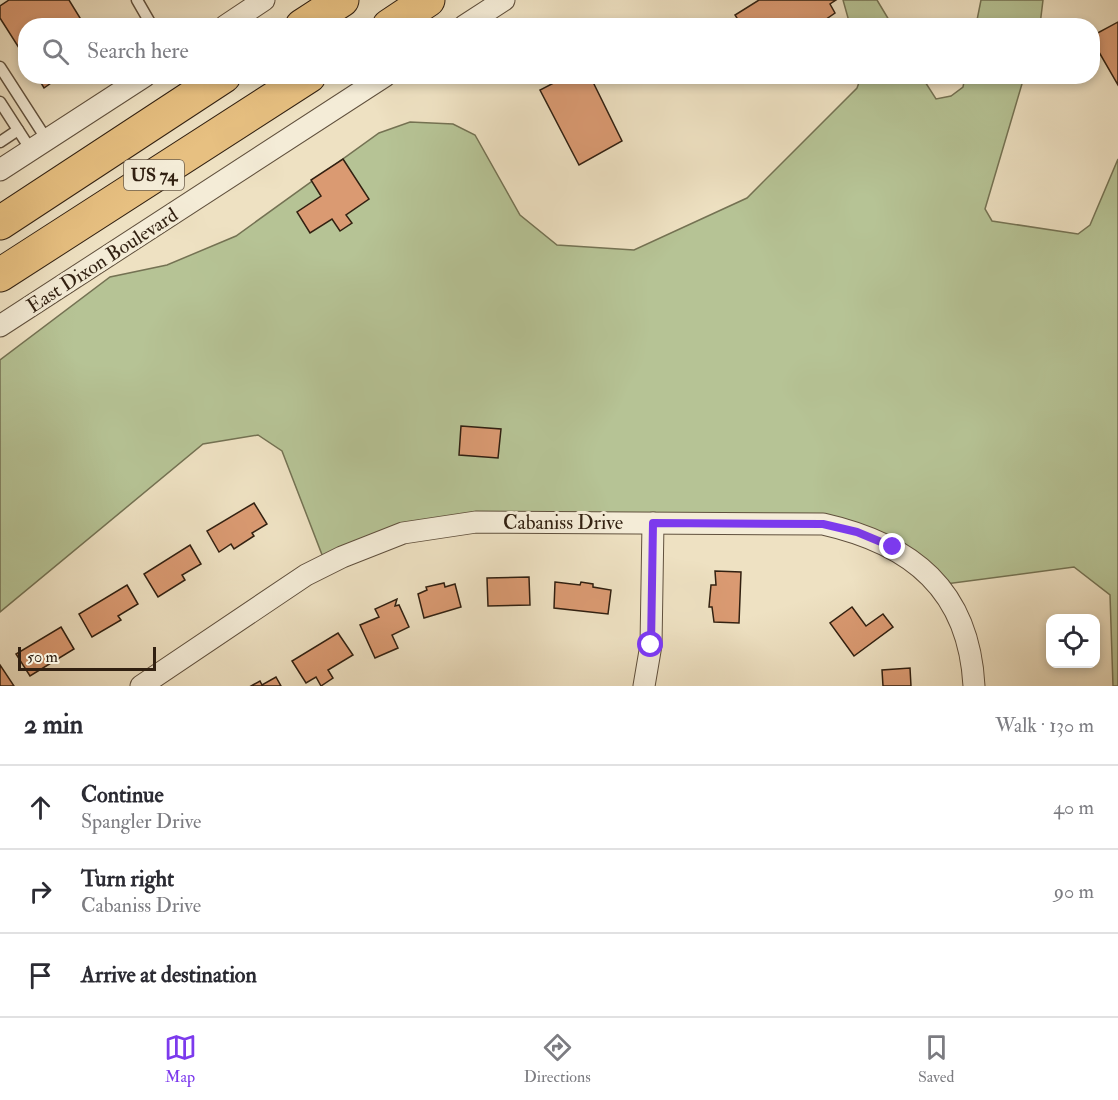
<!DOCTYPE html>
<html lang="en">
<head>
<meta charset="utf-8">
<style>
	body { margin:0; font-family:"IM FELL Double Pica",serif; background:#f7f7f7; color:#2b2b33 }
	.controls { position:absolute; right:18px; bottom:18px; display:grid; overflow:hidden; border-radius:12px; box-shadow:0 3px 9px #0003 }
	.controls button { width:54px; height:54px; display:grid; place-items:center; padding:0; border:0; border-bottom:2px solid #e1e1e2; background:#fff; color:#2b2b33; font:30px sans-serif }
	.scale { position:absolute; left:18px; bottom:15px; width:138px; box-sizing:border-box; padding-left:6px; border:3px solid #312011; border-top:0; font-size:16px; line-height:21px; white-space:nowrap; color:#312011; -webkit-text-stroke:4px #f4ecd7; paint-order:stroke }
	.stop { position:absolute; width:18px; height:18px; margin:-14px; border:4px solid #7c3aed; border-radius:50%; background:#fff }
	.stop.end { background:#7c3aed; border-color:#fff; box-shadow:0 2px 6px #0008 }
	.list { margin:0; padding:0; list-style:none }
	h2 { display:flex; justify-content:space-between; align-items:center; height:78px; margin:0; padding:0 24px; font-size:26px }
	h2 small { font-size:20px; font-weight:400; color:#7c7c81 }
	.list li { display:grid; grid-template-columns:39px 1fr auto; gap:18px; align-items:center; box-sizing:border-box; height:84px; padding:0 24px; border-top:2px solid #e1e1e2 }
	.list b { display:block; font-size:22px; white-space:nowrap }
	.list p { margin:0; font-size:20px; white-space:nowrap; color:#7c7c81 }
	.list em { font-size:20px; font-style:normal; color:#7c7c81 }
	.icon { flex:none; width:33px; height:33px; fill:none; stroke:currentColor; stroke-width:2; stroke-linecap:round; stroke-linejoin:round }
	.map { position:relative; flex:none; width:1118px; height:686px; overflow:hidden }
	.search { position:absolute; background:#fff; box-shadow:0 3px 9px #0003; left:18px; right:18px; top:18px; height:66px; display:flex; align-items:center; gap:15px; box-sizing:border-box; padding:0 21px; border-radius:24px; color:#7c7c81; font-size:22px }
	.sheet { height:330px; background:#fff }
	nav { display:flex; justify-content:space-around; align-items:center; box-sizing:border-box; height:84px; border-top:2px solid #e1e1e2; background:#fff; font-size:16px; color:#7c7c81 }
	nav a { display:grid; justify-items:center; gap:3px }
	nav .on { color:#7c3aed }
	.map>svg:first-child { display:block }
</style>
</head>
<body>
<div class="map">
<svg width="1118" height="686" viewBox="0 0 1118 686">
	<rect width="100%" height="100%" fill="#eee1c2"/>
	<filter id="stains"><feTurbulence type="fractalNoise" baseFrequency=".00333" numOctaves="4"/><feColorMatrix values="0 0 0 0 .2 0 0 0 0 .09 0 0 0 0 .02 0 0 0 .5 -.17"/></filter>
	<radialGradient id="worn" r=".72"><stop offset=".6" stop-color="#630" stop-opacity="0"/><stop offset="1" stop-color="#630" stop-opacity=".3"/></radialGradient>
	<!-- green -->
	<g fill="#b6c395" stroke="#747253" stroke-width="1.5">
		<polygon points="843,0 877,0 892,25 850,25"/>
		<polygon points="981,0 1043,0 1040,25 976,25"/>
		<polygon points="861,77 922,77 936,99 951,96 963,87 965,77 1024,77 985,209 992,221 1078,234 1090,225 1118,159 1118,686 1113,686 1110,595 1074,567 938,585 854,531 476,522 326,565 282,451 258,435 203,444 0,612 0,360 110,277 167,265 236,236 379,133 410,122 453,124 475,135 520,215 557,245 634,250 747,198 857,88"/>
	</g>
	<!-- building -->
	<g fill="#da9a72" stroke="#312011" stroke-width="1.5">
		<polygon points="9,0 69,0 85,26 26,26 26,59 0,18 0,6"/>
		<polygon points="759,0 836,0 830,4 835,13 816,26 742,26 735,15"/>
		<polygon points="1118,22 1118,85 1092,40 1092,36"/>
		<polygon points="37,76 61,76 44,88"/>
		<polygon points="567,76 590,76 622,141 579,165 540,90"/>
		<polygon points="343,159 369,199 346,215 352,223 340,231 332,219 310,233 297,212 321,196 311,180"/>
		<polygon points="461,426 501,429 498,458 459,455"/>
		<polygon points="254,503 267,524 252,533 254,536 234,549 231,544 219,552 207,531"/>
		<polygon points="190,545 201,564 182,575 185,580 158,597 144,574"/>
		<polygon points="715,571 741,572 739,623 714,622 712,607 709,607 711,585 716,585"/>
		<polygon points="529,577 530,605 488,606 487,578"/>
		<polygon points="555,582 580,585 581,582 593,584 593,587 611,590 608,614 554,608"/>
		<polygon points="444,583 445,587 455,584 461,607 424,618 418,594 427,590 426,587"/>
		<polygon points="127,585 138,604 118,616 121,620 92,637 79,614"/>
		<polygon points="397,599 395,606 399,605 409,627 392,635 398,648 375,658 360,625 379,617 375,609"/>
		<polygon points="852,607 866,626 883,614 893,627 854,656 830,623"/>
		<polygon points="61,627 74,649 30,676 16,654"/>
		<polygon points="338,633 353,655 328,670 333,678 321,686 316,677 306,683 292,661"/>
		<polygon points="0,665 14,686 0,686"/>
		<polygon points="910,668 911,686 883,686 882,670"/>
		<polygon points="276,677 281,686 251,686 260,681 262,685"/>
	</g>
	<g fill="none" stroke-linecap="round" stroke-linejoin="round">
		<!-- lane casing -->
		<g stroke="#60503d" stroke-width="13">
			<g id="lane">
				<polyline points="137,0 152,26"/>
				<polyline points="0,67 47,140"/>
				<polyline points="0,102 31,150"/>
				<polyline points="0,142 18,130"/>
			</g>
		</g>
		<!-- street casing -->
		<g stroke="#60503d" stroke-width="23">
			<g id="street">
				<polyline points="225,26 264,0"/>
				<polyline points="464,26 504,0"/>
				<polyline points="0,170 145,76"/>
				<polyline points="0,326 385,76"/>
				<path d="M141 686 306 575 342 557 403 533 476 522 823 524C912 544 969 590 974 686"/>
				<polyline points="644,686 651,645 653,523"/>
			</g>
		</g>
		<!-- highway casing -->
		<g stroke="#312011" stroke-width="35">
			<g id="highway">
				<polyline points="302,26 342,0"/>
				<polyline points="389,26 428,0"/>
				<polyline points="0,223 224,76"/>
				<polyline points="0,275 309,76"/>
			</g>
		</g>
		<!-- lane -->
		<use href="#lane" stroke="#f4ecd7" stroke-width="10"/>
		<!-- street -->
		<use href="#street" stroke="#f4ecd7" stroke-width="21"/>
		<!-- highway -->
		<use href="#highway" stroke="#e7c081" stroke-width="33"/>
	</g>
	<g fill="none" stroke-linecap="round" stroke-linejoin="round">
		<!-- route -->
		<polyline stroke="#7c3aed" stroke-width="8" points="651,645 653,523 823,524 857,532 893,547"/>
	</g>
	<g text-anchor="middle" stroke-width="6" stroke-linejoin="round" paint-order="stroke">
		<!-- shield labels -->
		<rect fill="#f4ecd7" stroke="#6c5d4c" stroke-width="1.5" x="124" y="160" width="60" height="30" rx="4.5"/>
		<g font-size="18" font-weight="bold" fill="#312011">
			<text x="154" y="181">US 74</text>
		</g>
		<!-- street labels -->
		<g font-size="20" fill="#312011" stroke="#f4ecd7">
			<text transform="translate(102 260) rotate(-33)" y="7">East Dixon Boulevard</text>
			<text x="563" y="529">Cabaniss Drive</text>
		</g>
	</g>
	<rect width="100%" height="100%" filter="url(#stains)"/>
	<rect width="100%" height="100%" fill="url(#worn)"/>
</svg>
<div class="controls">
<button><svg class="icon" aria-label="locate" viewBox="0 0 24 24"><circle cx="12" cy="12" r="6"/><path d="M12 2v4M12 18v4M2 12h4M18 12h4"/></svg></button>
</div>
<div class="scale">50 m</div>
<div class="stop" style="left:651px;top:645px"></div>
<div class="stop end" style="left:893px;top:547px"></div>
<div class="search"><svg class="icon" aria-label="search" viewBox="0 0 24 24"><circle cx="10" cy="10" r="6"/><path d="M15 15l6 6"/></svg>Search here</div>
</div>
<section class="sheet">
<h2>2 min<small>Walk · 130 m</small></h2>
<ul class="list">
<li><svg class="icon" aria-label="ahead" viewBox="0 0 24 24"><path d="M12 20V5M6 11l6-6 6 6"/></svg><div><b>Continue</b><p>Spangler Drive</p></div><em>40 m</em></li>
<li><svg class="icon" aria-label="right" viewBox="0 0 24 24"><path d="M7 20v-9h11M14 6l5 5-5 5"/></svg><div><b>Turn right</b><p>Cabaniss Drive</p></div><em>90 m</em></li>
<li><svg class="icon" aria-label="arrive" viewBox="0 0 24 24"><path d="M6 21V4h12l-3 4 3 4H6"/></svg><div><b>Arrive at destination</b></div></li>
</ul>
</section>
<nav>
<a class="on"><svg class="icon" aria-label="map" viewBox="0 0 24 24"><path d="M3 6l6-2 6 2 6-2v14l-6 2-6-2-6 2zM9 4v14M15 6v14"/></svg>Map</a>
<a><svg class="icon" aria-label="directions" viewBox="0 0 24 24"><path d="M12 3l9 9-9 9-9-9zM9 14v-3h6M13 9l2 2-2 2"/></svg>Directions</a>
<a><svg class="icon" aria-label="saved" viewBox="0 0 24 24"><path d="M7 4h10v16l-5-4-5 4z"/></svg>Saved</a>
</nav>
</body>
</html>
